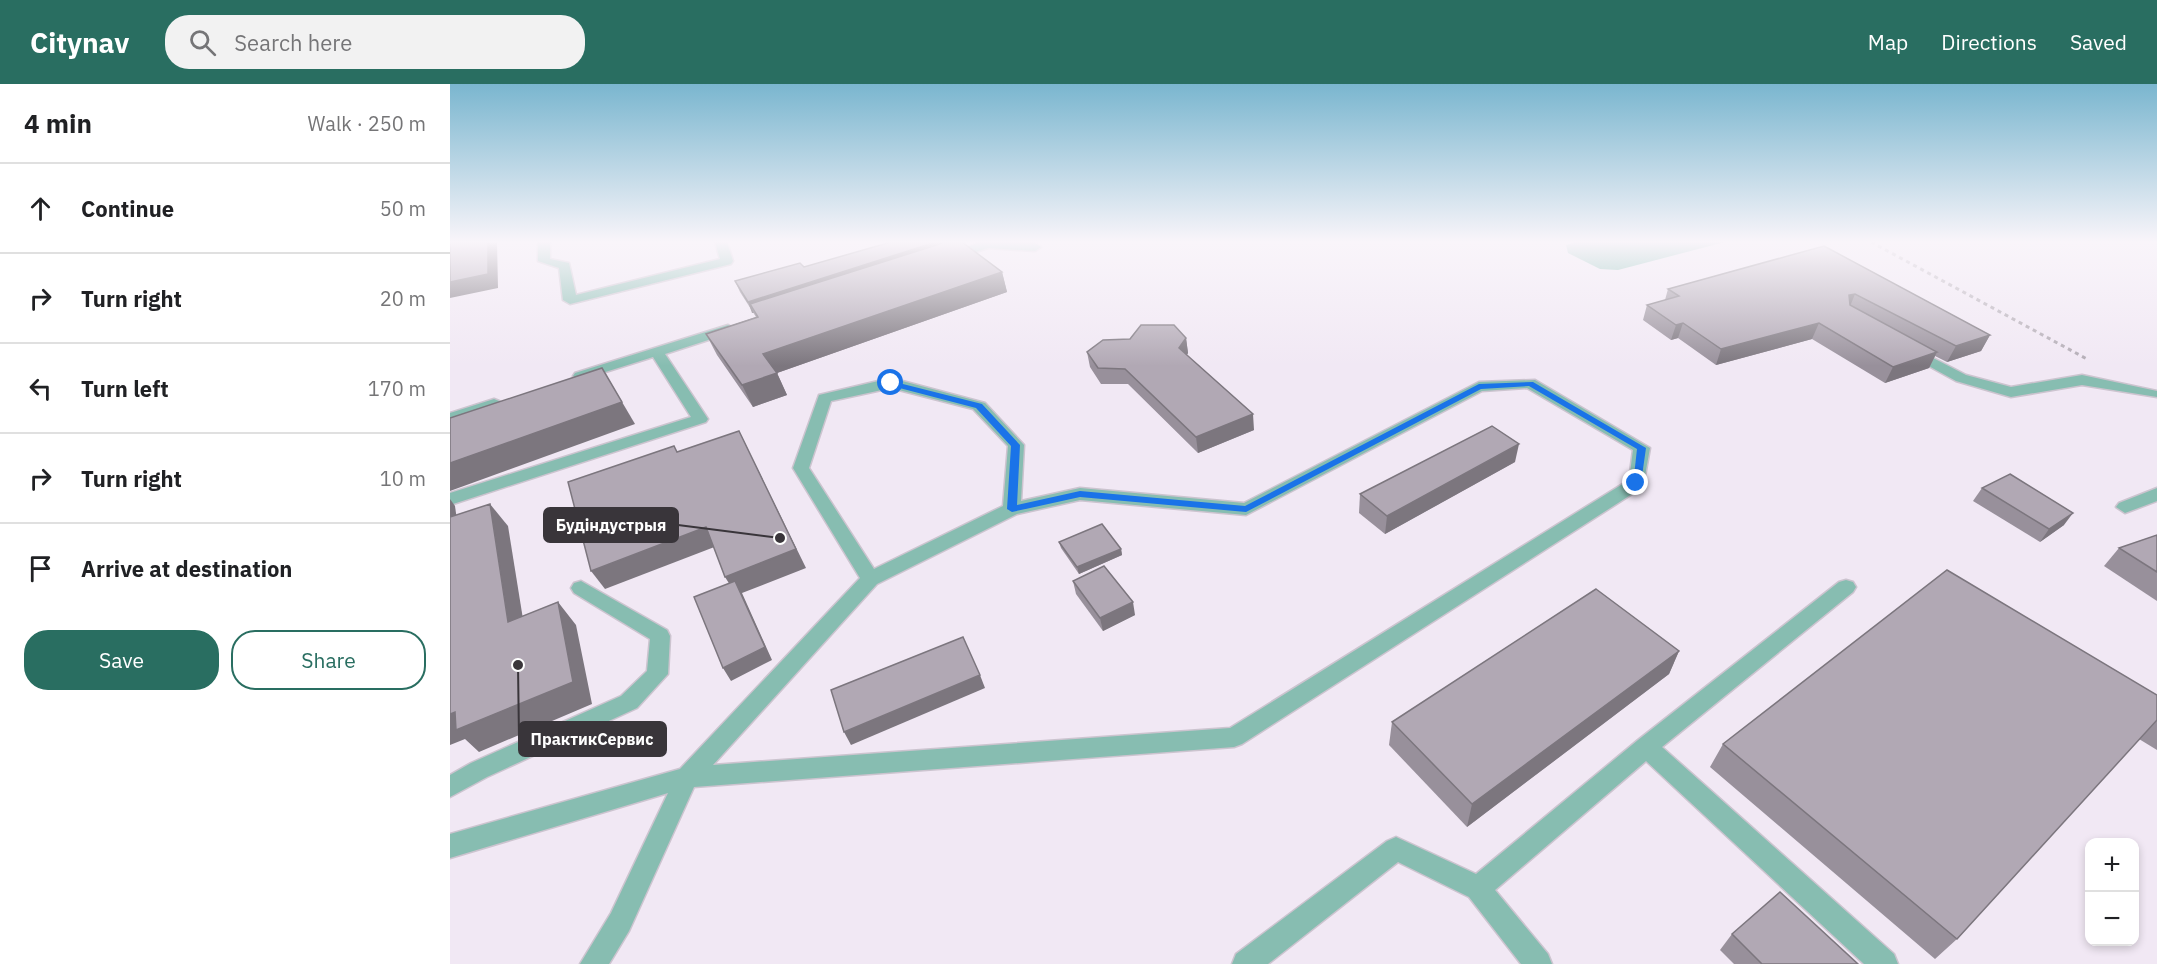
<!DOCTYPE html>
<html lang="en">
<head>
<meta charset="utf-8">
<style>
	body { margin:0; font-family:"IBM Plex Sans",sans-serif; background:#f2f2f2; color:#202124 }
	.controls { position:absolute; right:18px; bottom:18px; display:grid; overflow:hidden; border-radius:12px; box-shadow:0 3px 9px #0003 }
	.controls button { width:54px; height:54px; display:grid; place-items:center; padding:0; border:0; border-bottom:2px solid #e0e0e0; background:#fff; color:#202124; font:30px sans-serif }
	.stop { position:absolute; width:18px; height:18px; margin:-14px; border:4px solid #1a73e8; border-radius:50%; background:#fff }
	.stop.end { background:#1a73e8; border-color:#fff; box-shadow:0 2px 6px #0008 }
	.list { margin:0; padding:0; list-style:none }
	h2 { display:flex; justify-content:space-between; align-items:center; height:78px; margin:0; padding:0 24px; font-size:26px }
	h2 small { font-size:20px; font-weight:400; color:#757577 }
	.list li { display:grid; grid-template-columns:39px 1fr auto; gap:18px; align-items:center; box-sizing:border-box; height:90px; padding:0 24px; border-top:2px solid #e0e0e0 }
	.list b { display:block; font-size:22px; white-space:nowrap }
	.list em { font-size:20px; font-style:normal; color:#757577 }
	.actions { display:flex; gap:12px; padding:18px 24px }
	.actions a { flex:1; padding:14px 0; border:2px solid #296e61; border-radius:24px; text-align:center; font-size:21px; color:#296e61 }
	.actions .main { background:#296e61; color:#fff }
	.icon { flex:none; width:33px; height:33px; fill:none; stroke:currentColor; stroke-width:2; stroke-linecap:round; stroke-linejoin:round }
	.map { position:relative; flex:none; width:1707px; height:880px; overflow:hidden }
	header { display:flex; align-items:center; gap:36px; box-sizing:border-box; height:84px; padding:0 30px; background:#296e61; color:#fff }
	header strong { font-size:28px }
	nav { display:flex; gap:33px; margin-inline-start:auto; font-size:21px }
	.search { width:420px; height:54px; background:#f2f2f2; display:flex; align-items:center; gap:15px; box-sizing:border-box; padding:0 21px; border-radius:24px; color:#757577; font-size:22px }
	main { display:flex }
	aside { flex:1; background:#fff }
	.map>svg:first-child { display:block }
</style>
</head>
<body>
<header>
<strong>Citynav</strong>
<div class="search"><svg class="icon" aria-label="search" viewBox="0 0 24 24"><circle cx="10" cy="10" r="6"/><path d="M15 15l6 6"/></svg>Search here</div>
<nav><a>Map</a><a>Directions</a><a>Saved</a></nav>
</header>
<main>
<aside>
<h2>4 min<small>Walk · 250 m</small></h2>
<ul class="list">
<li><svg class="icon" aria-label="ahead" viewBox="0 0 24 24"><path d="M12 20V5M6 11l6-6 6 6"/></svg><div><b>Continue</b></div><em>50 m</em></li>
<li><svg class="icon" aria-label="right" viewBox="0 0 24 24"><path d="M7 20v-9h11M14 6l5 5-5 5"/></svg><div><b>Turn right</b></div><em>20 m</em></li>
<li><svg class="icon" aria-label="left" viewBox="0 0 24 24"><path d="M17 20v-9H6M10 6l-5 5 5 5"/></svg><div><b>Turn left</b></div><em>170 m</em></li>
<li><svg class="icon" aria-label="right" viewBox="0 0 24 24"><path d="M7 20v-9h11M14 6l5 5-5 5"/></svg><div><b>Turn right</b></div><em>10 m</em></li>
<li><svg class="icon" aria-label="arrive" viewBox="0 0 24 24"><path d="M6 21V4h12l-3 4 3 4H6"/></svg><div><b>Arrive at destination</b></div></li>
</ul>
<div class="actions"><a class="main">Save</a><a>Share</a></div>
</aside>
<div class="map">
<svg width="1707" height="880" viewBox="0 0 1707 880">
	<rect width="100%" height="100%" fill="#f1e8f4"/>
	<!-- water -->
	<polygon fill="#75b8a9" points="1126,158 1275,158 1168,186 1150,185 1118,169 1116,161"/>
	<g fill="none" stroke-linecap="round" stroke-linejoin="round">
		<!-- minor casing -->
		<g stroke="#ccc4cf" stroke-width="3">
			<g id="minor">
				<polygon points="88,158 100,158 100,175 119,179 126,211 270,175 265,158 277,158 283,177 281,180 120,220 113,216 109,184 88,177"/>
				<polygon points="530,158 585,159 591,163 585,167 538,164 499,177 493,173"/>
				<polygon points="278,241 285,245 283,248 215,270 258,335 256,338 0,421 0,409 241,333 203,273 130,296 123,292 125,289"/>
				<polygon points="1460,262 1516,291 1561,303 1632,291 1707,307 1707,313 1632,301 1561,313 1506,297 1455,269 1453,266 1455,263"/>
				<path d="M441 294 535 319 574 361 571 417 630 404 794 419 1029 298 1085 296 1200 364 1193 403 792 660 784 663 244 703 179 847 159 880H130L161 829 218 709 0 774V750L230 685 410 494 343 384 369 311ZM441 304 523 325 558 362 553 422 424 485 359 384 381 317ZM1077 304 1183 366 1179 396 780 644 263 681 427 500 567 430 630 416 796 431 1032 307Z"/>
				<polygon points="44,315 49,317 52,320 49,323 0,339 0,329"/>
				<polygon points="1707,404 1707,417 1675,429 1666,423 1669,419"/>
				<polygon points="1396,496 1403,498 1406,503 1403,508 1212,663 1444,870 1448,880 1414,880 1196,677 1045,806 1098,870 1102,880 1071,880 1019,813 948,778 818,880 782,880 786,870 937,757 946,753 1026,790 1188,656 1389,498"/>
				<polygon points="131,497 217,546 220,552 218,590 187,624 37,693 0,713 0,691 21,679 171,612 197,587 200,555 124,509 121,504 124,499"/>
			</g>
		</g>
		<!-- path -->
		<polyline stroke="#b2abb4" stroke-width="3" stroke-dasharray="4 4" stroke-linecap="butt" points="1421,158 1637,275"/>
		<!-- minor -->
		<use href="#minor" fill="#87bdb1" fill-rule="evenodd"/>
	</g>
	<!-- wall -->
	<g fill="#98909b">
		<polygon points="1374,162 1540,251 1531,267 1497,278 1485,272 1479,284 1435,299 1362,255 1266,281 1228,254 1221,256 1193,236 1197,221 1215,216 1218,205"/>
		<polygon points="354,183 552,188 557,208 327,289 337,311 303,323 267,271 256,250 306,233 290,208 285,197"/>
		<polygon points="736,254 738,269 737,271 804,346 748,369 678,300 651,300 640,283 637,268"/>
		<polygon points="1065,378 935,450 909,429 910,410"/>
		<polygon points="1532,404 1614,441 1590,458 1523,417"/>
		<polygon points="1707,451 1707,517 1654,482 1669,464"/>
		<polygon points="609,458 671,465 672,471 629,490 611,464"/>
		<polygon points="623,497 685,531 653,547 626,510"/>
		<polygon points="1229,567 1219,590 1017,743 939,661 942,638"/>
		<polygon points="1707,611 1707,666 1689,655 1507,855 1485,875 1260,683 1273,660"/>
		<polygon points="1282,850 1408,880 1284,880 1270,866"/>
	</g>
	<!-- shaded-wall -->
	<g fill="#7c767e">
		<polygon points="38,158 47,158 48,204 0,214 0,198"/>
		<polygon points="486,158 499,158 300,220 304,229 302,229 298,218"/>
		<polygon points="552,188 557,208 327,289 337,311 303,323 292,301 313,270"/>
		<polygon points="1405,210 1399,225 1399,211"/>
		<polygon points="1233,239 1228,254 1221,256 1226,241"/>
		<polygon points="1369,239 1362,255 1266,281 1271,265"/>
		<polygon points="1540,251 1531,267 1497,278 1506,262"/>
		<polygon points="736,254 738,269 731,279 729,264"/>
		<polygon points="1487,268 1479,284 1435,299 1443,283"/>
		<polygon points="152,284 185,340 0,407 0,379"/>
		<polygon points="803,330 804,346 748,369 746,353"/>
		<polygon points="289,347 356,484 292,509 322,576 281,597 273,584 287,512 275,493"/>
		<polygon points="1069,360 1065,378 935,450 937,432"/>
		<polygon points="0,415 5,422 10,458 0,447"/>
		<polygon points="40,420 58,442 77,560 58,538"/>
		<polygon points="1623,429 1614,441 1590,458 1599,445"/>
		<polygon points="256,443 267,462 155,505 141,487"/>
		<polygon points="671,465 672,471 629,490 627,483"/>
		<polygon points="108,518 126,541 142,620 29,668 15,655 0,661 0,630 5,628"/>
		<polygon points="683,518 685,531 653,547 650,534"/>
		<polygon points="1229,567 1219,590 1017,743 1022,720"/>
		<polygon points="530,591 535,604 401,661 394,648"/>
	</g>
	<!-- building -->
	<g fill="#b1a8b4" stroke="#7c767e" stroke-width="1.5">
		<polygon points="0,158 38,158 38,190 0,198"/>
		<polygon points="441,158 486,158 298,218 285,197 350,179 354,183"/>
		<polygon points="496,158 512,158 552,188 313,270 327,289 292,301 256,250 308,233 300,220"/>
		<polygon points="1374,162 1540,251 1506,262 1405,210 1399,211 1400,221 1487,268 1443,283 1369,239 1271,265 1233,239 1226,241 1197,221 1229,212 1218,205"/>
		<polygon points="691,241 724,241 736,254 729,264 803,330 746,353 675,285 648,284 637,268 653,256 680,255"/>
		<polygon points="152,284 172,318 0,379 0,334"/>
		<polygon points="1042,342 1069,360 937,432 910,410"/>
		<polygon points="289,347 346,465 275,493 256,443 141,487 118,398 224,362 227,368"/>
		<polygon points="1560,390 1623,429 1599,445 1532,404"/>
		<polygon points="40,420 58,538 108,518 123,598 6,646 5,628 0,630 0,433"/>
		<polygon points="652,440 671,465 627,483 609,458"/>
		<polygon points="1707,451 1707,488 1669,464"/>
		<polygon points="654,482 683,518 650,534 623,497"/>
		<polygon points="1497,486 1707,611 1707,636 1507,855 1273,660"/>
		<polygon points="285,497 315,563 273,584 244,513"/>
		<polygon points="1146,505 1229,567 1022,720 942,638"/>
		<polygon points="513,553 530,591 394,648 381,606"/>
		<polygon points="1330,808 1408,880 1312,880 1282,850"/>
	</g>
	<!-- sky -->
	<linearGradient id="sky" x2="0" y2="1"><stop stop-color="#7ab6cf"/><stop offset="0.56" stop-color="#f9f5fa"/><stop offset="1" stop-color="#f9f5fa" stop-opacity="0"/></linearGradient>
	<rect width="1707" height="282" fill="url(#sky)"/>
	<!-- route -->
	<polygon fill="#1a73e8" points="441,297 532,320 570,361 567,421 630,407 795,422 1029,300 1083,298 1196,364 1191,399 1183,401 1187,365 1079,302 1031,305 796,428 630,413 562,428 557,425 561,362 526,324 438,301"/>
	<!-- callouts -->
	<path fill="none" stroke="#39353a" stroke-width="2" d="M330 454L228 441M68 581L69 655"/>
	<g fill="#39353a" stroke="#fff" stroke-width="2">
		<circle cx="330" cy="454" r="6"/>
		<circle cx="68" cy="581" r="6"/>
	</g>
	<g fill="#39353a" stroke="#39353a" stroke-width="2">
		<rect x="94" y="424" width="134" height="34" rx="6"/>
		<rect x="69" y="638" width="147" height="34" rx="6"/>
	</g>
	<g font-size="16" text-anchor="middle" font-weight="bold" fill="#fff">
		<text x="161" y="447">Будіндустрыя</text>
		<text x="142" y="661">ПрактикСервис</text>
	</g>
</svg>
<div class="controls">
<button>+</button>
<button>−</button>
</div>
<div class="stop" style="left:441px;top:299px"></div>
<div class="stop end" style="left:1186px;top:399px"></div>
</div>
</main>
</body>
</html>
